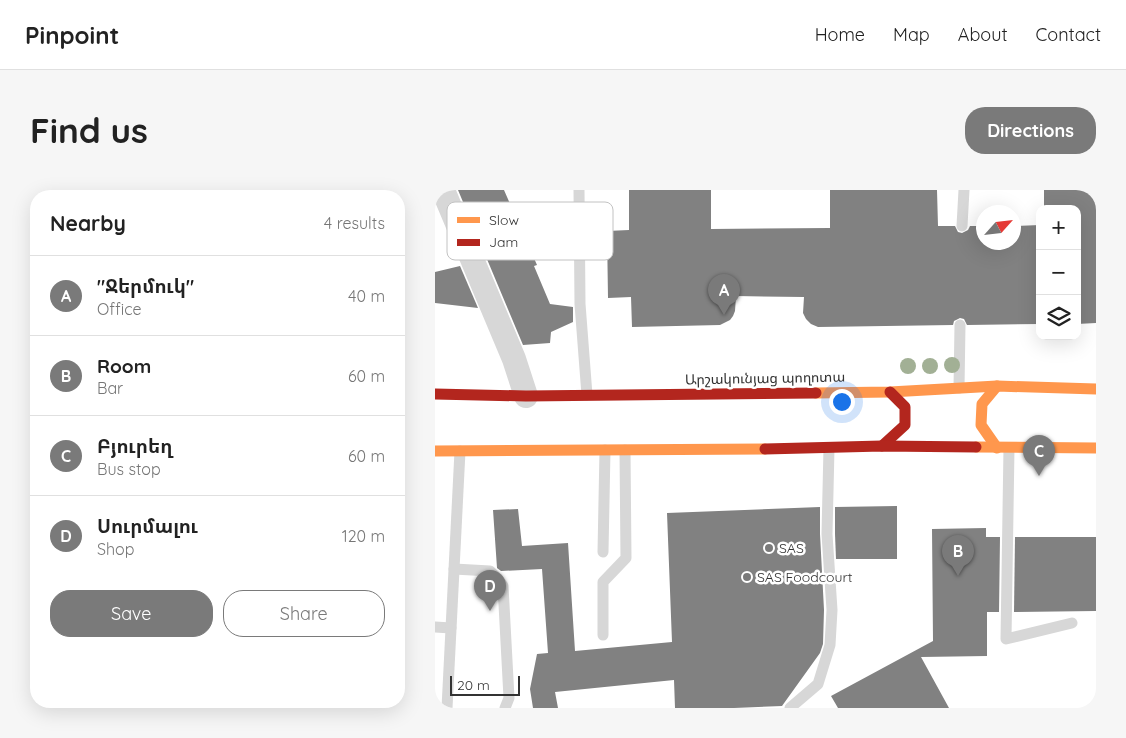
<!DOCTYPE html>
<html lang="en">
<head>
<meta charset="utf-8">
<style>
	body { margin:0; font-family:Quicksand,"Noto Sans Armenian",sans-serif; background:#f6f6f6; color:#222 }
	.controls { position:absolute; right:15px; top:15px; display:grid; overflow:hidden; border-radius:10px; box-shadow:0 5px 20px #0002 }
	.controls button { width:45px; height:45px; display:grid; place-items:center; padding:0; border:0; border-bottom:1px solid #e0e0e0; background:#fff; color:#222; font:25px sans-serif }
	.compass { position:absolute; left:541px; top:15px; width:45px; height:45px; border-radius:50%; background:#fff; box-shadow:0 5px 20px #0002; rotate:63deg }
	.scale { position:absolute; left:15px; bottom:12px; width:70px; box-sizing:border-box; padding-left:5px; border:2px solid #333; border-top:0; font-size:14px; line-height:18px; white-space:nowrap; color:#333; -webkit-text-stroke:4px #fff; paint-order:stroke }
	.you { position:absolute; left:406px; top:211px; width:18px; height:18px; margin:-12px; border:4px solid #fff; border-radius:50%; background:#1a73e8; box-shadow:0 0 0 8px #1a73e833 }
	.badge { display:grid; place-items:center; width:32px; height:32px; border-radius:50%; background:#7a7a7a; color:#fff; font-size:16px; font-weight:700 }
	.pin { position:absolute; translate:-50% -41px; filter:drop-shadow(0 1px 2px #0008) }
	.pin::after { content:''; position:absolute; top:26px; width:18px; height:15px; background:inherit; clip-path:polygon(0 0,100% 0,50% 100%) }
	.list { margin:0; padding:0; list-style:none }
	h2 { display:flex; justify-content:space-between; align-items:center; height:65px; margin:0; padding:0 20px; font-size:21px }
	h2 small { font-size:16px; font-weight:400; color:#767676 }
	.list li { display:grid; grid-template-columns:32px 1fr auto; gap:15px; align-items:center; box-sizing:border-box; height:80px; padding:0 20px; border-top:1px solid #e0e0e0 }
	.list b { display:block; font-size:19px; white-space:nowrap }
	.list p { margin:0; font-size:16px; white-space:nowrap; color:#767676 }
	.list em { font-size:16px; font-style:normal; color:#767676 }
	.actions { display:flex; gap:10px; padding:15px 20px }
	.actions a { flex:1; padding:11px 0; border:1px solid #7a7a7a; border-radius:20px; text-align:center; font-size:18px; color:#7a7a7a }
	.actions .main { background:#7a7a7a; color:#fff }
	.icon { flex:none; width:28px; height:28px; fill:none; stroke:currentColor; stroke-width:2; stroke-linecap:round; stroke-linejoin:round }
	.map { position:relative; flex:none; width:661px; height:518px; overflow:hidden; border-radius:20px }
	header { display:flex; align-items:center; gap:30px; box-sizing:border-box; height:70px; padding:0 25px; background:#fff; border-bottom:1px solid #e0e0e0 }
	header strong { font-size:24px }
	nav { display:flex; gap:28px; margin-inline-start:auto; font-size:18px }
	.intro { display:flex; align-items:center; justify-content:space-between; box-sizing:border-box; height:120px; padding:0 30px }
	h1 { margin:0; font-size:35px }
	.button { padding:12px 22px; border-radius:20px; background:#7a7a7a; color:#fff; font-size:18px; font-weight:700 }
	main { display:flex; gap:30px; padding:0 30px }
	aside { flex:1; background:#fff; border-radius:20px; box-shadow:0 5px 20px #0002 }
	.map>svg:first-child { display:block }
</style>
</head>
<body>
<header>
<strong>Pinpoint</strong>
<nav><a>Home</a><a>Map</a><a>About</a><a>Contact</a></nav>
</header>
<div class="intro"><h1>Find us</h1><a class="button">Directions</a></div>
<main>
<aside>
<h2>Nearby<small>4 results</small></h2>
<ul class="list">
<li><span class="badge">A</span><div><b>&quot;Ջերմուկ&quot;</b><p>Office</p></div><em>40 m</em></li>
<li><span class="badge">B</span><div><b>Room</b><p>Bar</p></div><em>60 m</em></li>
<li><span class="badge">C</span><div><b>Բյուրեղ</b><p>Bus stop</p></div><em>60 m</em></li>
<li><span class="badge">D</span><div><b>Սուրմալու</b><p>Shop</p></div><em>120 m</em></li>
</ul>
<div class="actions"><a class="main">Save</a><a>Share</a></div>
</aside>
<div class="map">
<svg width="661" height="518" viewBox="0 0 661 518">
	<rect width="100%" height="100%" fill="#fff"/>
	<!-- building -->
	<g fill="#818181">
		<polygon points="23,0 69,0 102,75 99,76 115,114 138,117 138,132 116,142 115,153 88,155"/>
		<polygon points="194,0 276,0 276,39 395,38 395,0 502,0 503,36 520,36 523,42 527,43 533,40 535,36 548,36 548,52 578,52 578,36 605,35 605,134 532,135 529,129 525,128 519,131 518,135 383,137 376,134 371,129 368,123 369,107 301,106 300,121 298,126 295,130 285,135 197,137 196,107 173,108 172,41 194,40"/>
		<polygon points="609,0 661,0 661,133 642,134 642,19 609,19"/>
		<polygon points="25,76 43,118 0,113 0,82"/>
		<polygon points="462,316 462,369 401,369 400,344 400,317"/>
		<polygon points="385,317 385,344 389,420 388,454 385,463 347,516 299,518 240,518 239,490 120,502 123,518 98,518 95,499 102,464 113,463 107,379 66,381 62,378 58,320 83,319 87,356 133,353 140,461 237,452 232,323"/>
		<polygon points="551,338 551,347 565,347 564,422 552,422 552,466 486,467 514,518 403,518 396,506 498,451 497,339"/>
		<polygon points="580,347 661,347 661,421 579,422"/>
	</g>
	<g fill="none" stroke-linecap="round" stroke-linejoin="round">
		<!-- lane -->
		<g stroke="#d7d7d7" stroke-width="11">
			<polyline points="144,0 145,114 152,205"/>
			<polyline points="527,36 529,0"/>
			<polyline points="524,198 525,135"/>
			<polyline points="574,258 571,449 637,433"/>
			<polyline points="168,362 170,260"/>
			<polyline points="19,379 55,381 63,389 68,396 74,508 70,518"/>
			<polyline points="0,437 16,438"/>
			<polyline points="168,445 168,392 191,368 190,260"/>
			<polyline points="12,518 25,261"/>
			<polyline points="355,518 383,494 395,455 397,420 392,344 394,258"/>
		</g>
		<!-- street -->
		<polyline stroke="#d7d7d7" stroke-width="24" points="8,0 79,169 91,206"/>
		<!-- slow -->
		<g stroke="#ff974d" stroke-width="11">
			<polyline points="562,196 547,214 546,235 562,258"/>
			<polyline points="381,203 455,202 562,196 661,199"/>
			<polyline points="541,257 661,258"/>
			<polyline points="0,261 330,259"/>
		</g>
		<!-- jam -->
		<g stroke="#b3261e" stroke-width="11">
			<polyline points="0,204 91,206 381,203"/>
			<polyline points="447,256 470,235 470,217 455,202"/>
			<polyline points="330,259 447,256 541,257"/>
		</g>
	</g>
	<!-- trees -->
	<g fill="#a2b095">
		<circle cx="517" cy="175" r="8"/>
		<circle cx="473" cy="176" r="8"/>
		<circle cx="495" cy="176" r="8"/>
	</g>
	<!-- markers -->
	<g fill="#7a7a7a" stroke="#fff" stroke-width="2">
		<circle cx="334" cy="358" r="5"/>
		<circle cx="312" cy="387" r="5"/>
	</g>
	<g text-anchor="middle" stroke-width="5" stroke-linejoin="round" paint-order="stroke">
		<!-- street labels -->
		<g font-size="14" fill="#333" stroke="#fff">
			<text transform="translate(330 188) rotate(-1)" y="5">Արշակունյաց պողոտա</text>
		</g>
		<!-- poi labels -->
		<g font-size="14" fill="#333" stroke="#fff" text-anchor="start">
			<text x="344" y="363">SAS</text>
			<text x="322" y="392">SAS Foodcourt</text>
		</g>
	</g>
	<!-- legend -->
	<rect x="12" y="12" width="166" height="58" rx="8" fill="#fff" stroke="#c2c2c2" stroke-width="1"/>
	<rect x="22" y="27" width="23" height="6" fill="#ff974d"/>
	<rect x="22" y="49" width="23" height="7" fill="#b3261e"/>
	<g font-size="14" fill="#333">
		<text x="54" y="35">Slow</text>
		<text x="54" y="57">Jam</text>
	</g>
</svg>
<div class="controls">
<button>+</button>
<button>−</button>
<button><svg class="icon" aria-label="layers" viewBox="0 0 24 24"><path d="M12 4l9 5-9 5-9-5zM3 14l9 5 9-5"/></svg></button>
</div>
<svg class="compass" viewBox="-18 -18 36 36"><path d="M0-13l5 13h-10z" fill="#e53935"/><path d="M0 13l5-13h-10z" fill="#767676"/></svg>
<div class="scale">20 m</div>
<div class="you"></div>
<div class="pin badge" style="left:289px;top:125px">A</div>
<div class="pin badge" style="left:523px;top:386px">B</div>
<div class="pin badge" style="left:604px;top:286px">C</div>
<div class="pin badge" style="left:55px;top:421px">D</div>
</div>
</main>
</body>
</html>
